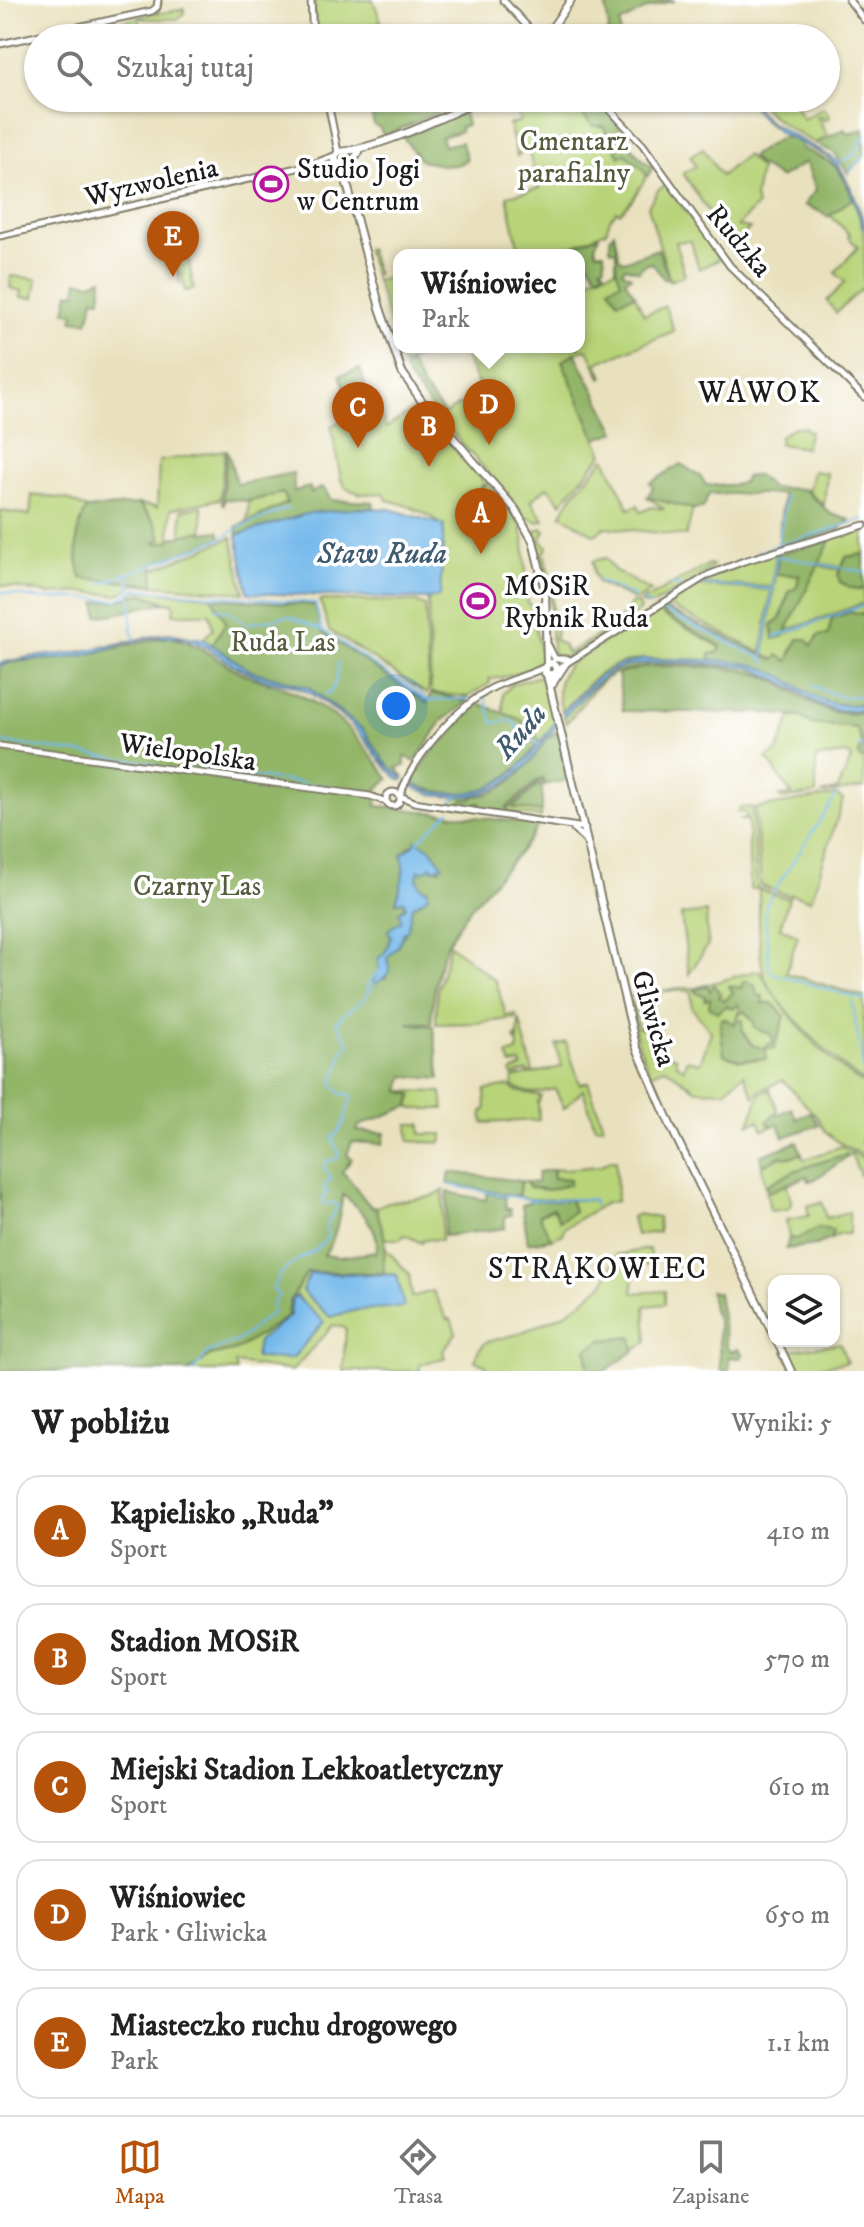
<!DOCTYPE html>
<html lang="pl">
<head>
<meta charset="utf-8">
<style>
	body { margin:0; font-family:"IM FELL DW Pica",serif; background:#f6f6f6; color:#222 }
	.controls { position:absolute; right:24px; bottom:24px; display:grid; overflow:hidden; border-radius:16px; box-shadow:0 2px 6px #0004 }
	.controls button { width:72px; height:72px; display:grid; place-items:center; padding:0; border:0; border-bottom:2px solid #e0e0e0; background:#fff; color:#222; font:40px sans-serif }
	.you { position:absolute; left:396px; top:706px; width:28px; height:28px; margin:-20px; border:6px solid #fff; border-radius:50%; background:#1a73e8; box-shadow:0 0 0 12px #1a73e833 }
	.badge { display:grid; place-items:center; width:52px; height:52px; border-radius:50%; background:#b45309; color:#fff; font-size:26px; font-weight:700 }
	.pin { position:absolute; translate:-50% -66px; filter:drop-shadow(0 2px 4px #0008) }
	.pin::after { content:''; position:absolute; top:42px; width:28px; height:24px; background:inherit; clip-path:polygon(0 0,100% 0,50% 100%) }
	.popup { position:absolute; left:393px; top:249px; width:192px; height:104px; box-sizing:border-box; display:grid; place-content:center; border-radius:16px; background:#fff; filter:drop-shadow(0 2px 6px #0005); font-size:26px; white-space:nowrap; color:#767676 }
	.popup b { font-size:30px; color:#222 }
	.popup::after { content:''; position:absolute; left:50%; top:100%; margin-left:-16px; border:16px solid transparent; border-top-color:#fff }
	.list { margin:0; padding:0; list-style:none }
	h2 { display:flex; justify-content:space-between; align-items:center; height:104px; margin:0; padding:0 32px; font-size:34px }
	h2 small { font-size:26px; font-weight:400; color:#767676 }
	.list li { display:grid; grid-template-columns:52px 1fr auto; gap:24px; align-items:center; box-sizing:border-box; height:112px; margin:0 16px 16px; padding:0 16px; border:2px solid #e0e0e0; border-radius:24px }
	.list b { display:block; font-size:30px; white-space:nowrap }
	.list p { margin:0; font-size:26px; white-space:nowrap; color:#767676 }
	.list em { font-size:26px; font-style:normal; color:#767676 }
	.icon { flex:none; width:44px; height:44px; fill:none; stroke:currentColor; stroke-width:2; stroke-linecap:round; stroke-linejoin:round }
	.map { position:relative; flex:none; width:864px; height:1371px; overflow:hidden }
	.search { position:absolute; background:#fff; box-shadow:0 2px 6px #0004; left:24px; right:24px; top:24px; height:88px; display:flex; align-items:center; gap:20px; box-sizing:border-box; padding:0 28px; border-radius:44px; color:#767676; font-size:30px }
	.sheet { height:744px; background:#fff }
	nav { display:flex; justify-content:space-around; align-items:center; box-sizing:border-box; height:112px; border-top:2px solid #e0e0e0; background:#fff; font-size:22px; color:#767676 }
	nav a { display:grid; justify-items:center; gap:4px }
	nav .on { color:#b45309 }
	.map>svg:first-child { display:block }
</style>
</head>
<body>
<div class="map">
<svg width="864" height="1371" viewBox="0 0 864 1371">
	<rect width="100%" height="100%" fill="#fff"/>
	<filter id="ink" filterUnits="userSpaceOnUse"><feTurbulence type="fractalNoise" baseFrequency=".0125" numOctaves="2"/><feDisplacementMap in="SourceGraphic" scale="16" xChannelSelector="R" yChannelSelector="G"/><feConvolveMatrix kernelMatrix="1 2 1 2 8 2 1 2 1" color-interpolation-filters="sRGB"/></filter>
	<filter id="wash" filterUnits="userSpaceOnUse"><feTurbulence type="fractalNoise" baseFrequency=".006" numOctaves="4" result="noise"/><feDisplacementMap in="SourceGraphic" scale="32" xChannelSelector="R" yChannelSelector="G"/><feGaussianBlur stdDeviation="1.8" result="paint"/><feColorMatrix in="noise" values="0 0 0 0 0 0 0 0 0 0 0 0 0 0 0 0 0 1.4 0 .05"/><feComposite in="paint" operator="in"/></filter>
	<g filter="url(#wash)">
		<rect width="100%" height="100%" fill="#e9e1be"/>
		<!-- green -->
		<g fill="#b8d378" stroke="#6a784a" stroke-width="2">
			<path d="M160 0C162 7 159 9 157 14L184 9V14L177 19H144L140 16V33L130 35H139V38H123L120 26H111V24C130 20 141 16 157 12Z"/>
			<polygon points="314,0 373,0 381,21 349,38 316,38"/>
			<polygon points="387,98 405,98 409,108 435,101 435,98 454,98 450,106 439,112 437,106 411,111 390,106"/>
			<path d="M530 98H535L536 103 545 98H569L581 113 584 111 581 107 584 104 589 109 595 106C602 111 611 115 616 122 628 138 635 158 653 167L632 200 620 213 617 211 610 219 606 231 573 246 577 255H520L507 196 540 188 527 148 517 156 509 125 520 121 517 112 532 108Z"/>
			<path d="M755 98H791L803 119 823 108 830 117 823 121 822 116 817 117 828 137 815 143C789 129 774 121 755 98Z"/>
			<polygon points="703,148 721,176 746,155 760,169 755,197 757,206 737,226 750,228 730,249 712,229 719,222 710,214 683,173 696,166 690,156"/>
			<polygon points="667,185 720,259 699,269 691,241 675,242 685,275 670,281 648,206 658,190"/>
			<polygon points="853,198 864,231 864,287 836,313 827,301 845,282 835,273 858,247 848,237 850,235 830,215"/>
			<polygon points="369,248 377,274 374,275 376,281 389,278 399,304 399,347 413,347 417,357 403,365 366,249"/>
			<polygon points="187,252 194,289 185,291 182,274 184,273 179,273 180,285 174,254"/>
			<polygon points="579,259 586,280 617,269 627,297 635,295 644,315 665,306 674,331 597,363 603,377 601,378 588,350 584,349 562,361 603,454 561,503 547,487 531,501 544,520 538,522 525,517 516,504 439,418 481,391 461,347 579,347"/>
			<polygon points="11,276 37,279 34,298 21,297 22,291 10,288"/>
			<path d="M417 407 485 483 470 497 473 500 468 505 474 508 480 500 476 494 487 484 511 510 521 528 524 541 528 603 531 606 542 659C531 670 504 679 489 679L490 683 468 697 433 693 431 695 428 599 440 596 444 526C429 514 407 504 387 500L384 493 361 494 346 488 341 480 331 426 364 409 367 412 379 408 386 428Z"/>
			<polygon points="794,427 805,427 806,431 810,431 805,448 779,444 780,436"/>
			<polygon points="225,450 220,499 171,509 170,541 155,544 154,541 162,539 155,523 139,504 157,507 159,461"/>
			<polygon points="605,458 629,509 638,505 641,512 652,507 664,509 647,497 693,509 686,536 605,527 595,535 561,515 574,493"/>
			<polygon points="813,471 827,473 824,505 808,491"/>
			<polygon points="284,493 287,503 247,523 249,501"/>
			<path d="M32 495 67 499 87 509C75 526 74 558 81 578 104 581 129 581 154 585L152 570 232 537 244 593 154 585H134L117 595 84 592 49 594 0 585V511L30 515Z"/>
			<polygon points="202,506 203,531 181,536 182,510"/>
			<path d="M542 528 545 531 540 540 548 547 544 553 552 586 553 624 557 630 554 639 563 645 567 653C591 640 618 627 632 603L638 604 640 610 614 632 563 659H559L552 652 549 586 535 534V531Z"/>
			<polygon points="864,528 864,554 846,557 841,567 819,563 830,541 801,548"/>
			<polygon points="776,553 772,587 699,584 738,565"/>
			<polygon points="606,558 614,570 647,589 651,591 640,599 634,600 598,583 594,574 593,561"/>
			<polygon points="709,564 713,565 710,569 654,604 645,605 641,602"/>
			<polygon points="818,565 840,570 838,575 859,590 864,590 864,603 786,631"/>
			<polygon points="776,574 799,575 797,587 789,592 774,638 864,605 864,614 851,612 832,618 828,635 812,646 794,645 788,661 775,660 764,655"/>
			<polygon points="696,586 771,590 762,653 665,604"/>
			<polygon points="135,590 211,596 226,622 212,645 203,639 213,629 210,614 173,614 174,604 143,594 130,595 130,593"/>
			<polygon points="320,600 416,602 425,606 429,686 427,694 329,630"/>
			<path d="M658 608H663L662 615 722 648 719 652 711 654 710 661C673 660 630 651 598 675 585 686 574 700 562 711 556 692 556 678 571 663Z"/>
			<path d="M649 662 748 667 784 682 811 701 839 711H864C823 717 814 699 780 682 743 664 643 656 607 678 590 689 580 709 566 723L564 717C591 688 607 667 649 662Z"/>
			<polygon points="539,676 546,682 556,721 540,741 522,720 503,713 503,694 512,684"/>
			<polygon points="791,717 801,717 812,724 857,728 862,744 861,759 864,757 864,788 821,794 838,789 852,757 846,754 816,758 816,794 782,799 779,796 792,795 767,758 778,750"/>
			<polygon points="542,779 541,817 449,805 457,797 473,796 474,802 507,810"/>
			<polygon points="836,795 843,800 811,900 791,894 790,896 761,886 755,808"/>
			<polygon points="752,807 757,886 757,889 750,889 748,820 738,820 747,818 746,813 737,812 740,808"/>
			<path d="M759 889 789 899 780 928 798 935 786 973 864 997V1082C841 1068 770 1000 764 975 758 952 759 914 759 889Z"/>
			<polygon points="706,912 708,945 689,974 681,915"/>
			<polygon points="450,945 496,981 506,1016 516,1014 516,1018 478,1023 436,1024 437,991"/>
			<path d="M759 970C784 1013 821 1056 864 1085V1135L861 1143 864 1144V1156L837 1141 825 1131 818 1118 783 1080 759 1091 754 1097 744 1074 725 1091 697 1090 665 1068 650 1074 637 1040 629 1002H633L638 1028H644L651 1044C661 1047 665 1055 676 1057V1063L684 1069 686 1060 700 1063 711 1032 692 1008 691 991H666L648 995 647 999 629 997 678 988H695Z"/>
			<polygon points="519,1018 533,1072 528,1074 527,1071 512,1076 511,1072 522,1067 521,1063 511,1065 507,1055 517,1052 518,1044 514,1039 517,1035 518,1042"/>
			<path d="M566 1042 580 1084 588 1082 603 1126 595 1127 583 1090 564 1108 555 1089C539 1093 527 1096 512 1085L513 1078 562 1067 556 1045Z"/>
			<polygon points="510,1086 516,1091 541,1096 538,1103 539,1120 483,1123 482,1111 486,1110 485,1090"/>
			<polygon points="770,1089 778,1111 769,1125 773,1126 763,1130 759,1121 749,1124 760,1094"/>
			<polygon points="399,1091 442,1092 444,1109 413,1109 409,1106 413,1095"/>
			<polygon points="408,1124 421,1124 421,1134 443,1134 443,1140 440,1143 409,1141"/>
			<polygon points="797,1142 804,1160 841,1146 864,1159 864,1177 861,1177 851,1154 815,1179 809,1181 807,1176 787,1185 792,1205 787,1209 770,1211 760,1156"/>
			<path d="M611 1160H616L617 1201 606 1203 564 1228 563 1234 551 1239 539 1215 553 1208 560 1220 574 1211 570 1200H593L595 1206 593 1199H531L518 1196 521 1181 526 1182 529 1187C543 1192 556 1188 570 1183L569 1179 553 1178 554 1170 599 1166Z"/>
			<polygon points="444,1190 441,1240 423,1239 422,1243 405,1235 400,1239 385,1239 376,1207 388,1202 430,1197"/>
			<polygon points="822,1202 826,1218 849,1212 849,1234 840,1234 831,1239 833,1230 812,1231 797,1239 789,1238 786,1220 809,1216 807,1206"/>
			<polygon points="638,1214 658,1218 659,1232 636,1235 632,1217"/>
			<polygon points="386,1249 409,1274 412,1297 433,1291 447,1319 451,1319 456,1333 443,1351 445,1358 420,1364 419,1371 343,1371 346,1328 333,1325 292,1371 235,1363 237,1371 189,1371 210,1356 236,1350 287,1317 290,1306 293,1312 278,1326 292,1359 297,1296 291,1299 307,1272 310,1273 302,1291 330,1317 357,1310 403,1306 397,1275 384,1273 382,1257"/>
			<polygon points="649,1249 651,1264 634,1267 633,1293 665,1291 665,1304 645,1306 647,1342 634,1351 632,1337 587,1349 588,1371 489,1371 485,1365 475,1361 478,1351 486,1342 518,1334 564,1314 577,1305 604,1283 616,1255"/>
			<polygon points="840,1343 847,1362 798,1371 794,1371 784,1351"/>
		</g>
		<!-- forest -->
		<g fill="#92b568" stroke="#576842" stroke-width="2" fill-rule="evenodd">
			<path d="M609 0H673L674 1C650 5 641 12 620 23V38H600L609 31 606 6Z"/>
			<polygon points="358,98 387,98 390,106 411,111 437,106 439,112 384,136 379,127 374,125 370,108 349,114 348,107 360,105"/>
			<path d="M595 106 600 110 606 109C623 126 629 156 653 166L648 176H646L644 170 625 154 620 157 603 126H593L581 113Z"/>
			<path d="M464 112 467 125 460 127 461 131 441 137 444 146 461 142 467 159C454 171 436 163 421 161L403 137Z"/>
			<polygon points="845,129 849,134 864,129 864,157 848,173 835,153 815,143"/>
			<path d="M789 137 800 143 801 148C834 164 838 162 853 198L828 217 821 212 804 205 816 190 806 162 780 178 757 164 751 156 780 138Z"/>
			<polygon points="614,232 619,258 624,261 658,249 669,279 664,279 652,263 644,265 639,271 625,267 622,271 631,276 625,280 635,295 618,301 609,287 621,282 616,268 616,251 610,249 610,238"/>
			<polygon points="599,235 595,247 597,252 604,252 605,265 601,267 605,271 597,275 587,261 579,259 573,246"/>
			<polygon points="102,278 101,299 94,298 88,322 72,320 74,313 65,312 69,292 76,293 78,281 92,283"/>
			<polygon points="575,353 616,432 596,439 562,361"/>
			<polygon points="410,363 424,389 444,413 439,418 407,376 404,368"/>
			<polygon points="360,369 365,384 357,387 361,399 351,405 340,375"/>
			<polygon points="227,449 237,484 293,473 294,491 310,487 311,493 323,487 331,500 373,502 374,508 362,508 278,523 239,535 236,527 287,503 283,493 249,501 225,499 223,505 222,503"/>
			<polygon points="681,464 701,477 706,485 734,485 744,482 745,477 757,475 772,488 804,489 831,514 850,520 839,530 778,549 783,494 709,494 703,508 693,509 647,497 653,488 650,483"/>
			<path d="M139 504 155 523 162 539 155 541 156 544 170 541V538L203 531V533L219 531 221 538 153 564 154 585C129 581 105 581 81 578 75 558 75 526 87 509Z"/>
			<polygon points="830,541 784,636 774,639 772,625 782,616 789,592 797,587 799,575 776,574 779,553"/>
			<polygon points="864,554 864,590 852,588 840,582 838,575 846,557"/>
			<path d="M143 594 166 603C142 605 122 615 98 616L96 603C104 599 108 602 116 601 125 599 133 595 143 594Z"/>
			<polygon points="212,598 315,605 322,632 427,703 432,693 468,702 443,720 415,762 405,756 405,766 397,768 404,777 402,778 385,762 363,730 308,687 251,671 212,645 226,622"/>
			<path d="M663 608 760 654 775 660 778 655 788 661 798 639H807L812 646 819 635H828L832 618 851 612 864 614V704C816 709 816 694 778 675 756 664 734 662 710 661V654L719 652 721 646 662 614Z"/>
			<path d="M170 637C201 644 215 659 242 673 256 681 274 683 289 690 337 710 360 738 389 779L376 790 377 806 539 824C513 871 462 903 443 955 435 976 433 1000 431 1023H407L433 1026 440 1079 404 1076 400 1091 413 1095 409 1106 359 1126 357 1131 385 1133 383 1144 352 1142 347 1155 352 1159 342 1172C355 1182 360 1197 373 1208L376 1207C379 1218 383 1229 385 1240 387 1251 382 1259 384 1273L307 1272 291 1299 287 1317 236 1350 210 1356 189 1371H0V666C20 658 42 661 63 658 99 655 134 642 170 637ZM418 843 431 849 440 869H433L432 866 419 870 417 879 421 887 422 901 412 907 407 931 387 958 386 978 374 981 392 936 401 921 402 908 406 907 404 901 396 902C401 886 407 871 403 854L410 846ZM343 1195C359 1207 382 1231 376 1252L340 1257 324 1255C337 1237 339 1216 343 1195Z"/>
			<path d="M648 666C681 667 716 665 749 672 796 682 812 722 864 712V757L861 759 858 755 862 744 857 728 812 724 801 717 768 713 623 711 618 674Z"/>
			<path d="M477 703 522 720 540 741C505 790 467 806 410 783L449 729Z"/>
			<path d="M559 731 565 753 562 755 567 780 544 785 543 779 537 781 506 808 510 813C498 811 489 810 477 809L480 803 464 807 458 805 462 800 472 799 473 796C496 797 519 777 534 757 541 747 546 736 559 731Z"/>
			<polygon points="539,784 542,788 542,812 513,808"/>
			<polygon points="747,981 755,986 757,995 763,996 762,1003 772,1003 785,1016 774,1049 766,1049 766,1059 741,1060 724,1055 720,1022 723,1018 735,1024 736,1019 743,1020 742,1029 752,1045 766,1049 766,1045 772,1044 773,1038 770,1034 754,1028 754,1022 744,1011 737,1017 740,1008 738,1005 733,1009 726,1006 717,1012 709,1007 710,998 705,1000 705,996 696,993 695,990 708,986 710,991 714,985 721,995 719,997 725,1001 733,992 729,986 741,988 743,982"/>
			<polygon points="792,1108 796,1119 810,1112 819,1125 784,1137 779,1125 773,1126 767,1122 775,1113 779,1114"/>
			<polygon points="797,1142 802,1154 786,1158 781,1156 763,1165 760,1156"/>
			<polygon points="846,1154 848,1156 815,1179 809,1181 807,1176 769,1192 768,1184 796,1170"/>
			<polygon points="554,1170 553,1178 570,1179 570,1184 549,1190 529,1187 526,1182 537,1183 538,1172"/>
			<polygon points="450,1172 521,1181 518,1196 448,1184"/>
			<polygon points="448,1192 486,1200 487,1193 505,1197 506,1209 510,1209 511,1215 505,1216 505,1228 444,1236"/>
			<polygon points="570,1200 574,1211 560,1221 553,1208 539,1215 551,1239 528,1243 522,1205 531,1201"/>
			<polygon points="818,1228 833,1230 831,1239 816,1245 786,1249 789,1238 797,1239"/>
			<polygon points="710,1291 718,1293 727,1348 732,1352 738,1349 743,1355 740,1358 729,1357 729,1371 721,1371 720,1366 718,1321 713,1310"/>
			<polygon points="632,1337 634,1351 605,1371 588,1371 587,1349 602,1340"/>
		</g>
		<!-- water -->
		<g fill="#74b9eb" stroke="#486a84" stroke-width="2">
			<path d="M746 98 769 122 836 160 854 194 864 223V231C856 207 848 175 828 157L780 133 761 118Z"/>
			<polygon points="362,508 390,509 444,525 440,596 427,599 248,593 237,535 309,513"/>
			<path d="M168 633 203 639 251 671 308 687 363 730 385 762 404 779 402 781C379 766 370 740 349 723 334 710 313 692 294 686 280 682 266 681 253 675 217 660 204 634 160 637 129 639 98 655 66 658 44 661 21 657 0 666V663L29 657 73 653Z"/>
			<path d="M644 659C680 660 721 657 756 666 802 678 808 711 864 704V709C822 717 809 694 775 678 766 674 757 669 746 667 717 662 639 658 613 671 594 682 579 701 564 717L563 712 598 677 617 666Z"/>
			<path d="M557 719 558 725C545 736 539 752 527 765 496 798 447 807 407 784L408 782C426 792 443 795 463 793 510 790 532 754 557 719Z"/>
			<path d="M415 840 431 849 443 866 433 869 431 866 423 872 419 870 417 879 421 887 428 890V896L412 907 407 931 404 932 398 946 387 958C394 974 386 975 375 985L373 981 379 971 378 959 386 951 391 936 388 930 401 921 399 912 406 907 404 901 396 902C401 885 406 871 402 854L415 844Z"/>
			<polygon points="310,1273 397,1275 404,1307 357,1310 330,1317 302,1291"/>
			<polygon points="296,1296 324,1322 292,1359 255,1358 258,1341 290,1316 292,1299"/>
		</g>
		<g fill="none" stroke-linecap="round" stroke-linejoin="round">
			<!-- stream -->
			<g stroke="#74b9eb" stroke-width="2">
				<polyline points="842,161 854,155 864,137"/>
				<polyline points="849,171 864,156"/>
				<polyline points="778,546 786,496"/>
				<polyline points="757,552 864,519"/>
				<polyline points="777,556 864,572"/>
				<polyline points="129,576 132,632 135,640"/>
				<polyline points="599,581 635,597"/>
				<polyline points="101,584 222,538 240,527 288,508"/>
				<polyline points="672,585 681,585"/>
				<polyline points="702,585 772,589"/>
				<polyline points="0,592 41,599 79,598"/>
				<polyline points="83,598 117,600 135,589 247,598"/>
				<polyline points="251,598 315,603 322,630 426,700 470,699"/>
				<polyline points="644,602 650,605"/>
				<polyline points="215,608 228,611 246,624 289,616 322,630"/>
				<polyline points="659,609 766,660 765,664"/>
				<polyline points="775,637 864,605"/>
				<polyline points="763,657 777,556"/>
				<polyline points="337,679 338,663"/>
				<polyline points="812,685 843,698 864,695"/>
				<polyline points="325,694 331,692 336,681"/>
				<polyline points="485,696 493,723 511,720 526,736 539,744"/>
				<polyline points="0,742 22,745"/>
				<polyline points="24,745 156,764"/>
				<polyline points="859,747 864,744"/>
				<polyline points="190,769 303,783"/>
				<polyline points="309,784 337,788"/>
				<polyline points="342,789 372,793"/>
				<polyline points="451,804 457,796"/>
				<polyline points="417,842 450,811"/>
				<polyline points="774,891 836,796"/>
				<polyline points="772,895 766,905 765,913 769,969 772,973 864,1000"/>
				<polyline points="367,991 367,984 379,971"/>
				<polyline points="852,1000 864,1073"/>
				<polyline points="449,1185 531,1200 593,1199 595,1205"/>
				<polyline points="421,1370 421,1371"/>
				<path d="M193 1371 208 1353 239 1340 273 1312 272 1304 279 1295 273 1290 280 1274 296 1261 316 1250 328 1237 326 1226 338 1206 335 1203 324 1204 322 1201 328 1192 324 1190 326 1182 330 1181V1176L324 1167 327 1161 337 1159 339 1153 332 1138C348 1125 344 1114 352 1097L350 1094H342L333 1085C335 1070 343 1065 342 1050L350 1044 336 1023 345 1013 363 1000 375 983"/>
			</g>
		</g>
	</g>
	<g filter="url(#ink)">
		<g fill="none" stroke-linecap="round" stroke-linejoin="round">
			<!-- secondary casing -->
			<g stroke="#827e6d" stroke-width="9">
				<g id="secondary">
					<polyline points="311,0 313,38"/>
					<polyline points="503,0 538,38"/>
					<polyline points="849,0 864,20"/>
					<polyline points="0,44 152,11 157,7 158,0"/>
					<polyline points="327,98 338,152"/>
					<polyline points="599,98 643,145 730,266 864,397"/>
					<polyline points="318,165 337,164"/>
					<polyline points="0,236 310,165 334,156"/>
					<polyline points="548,645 555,659 568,659"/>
					<path d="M545 667C528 676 509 679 492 688 457 707 412 758 400 796L414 802 585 828"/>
					<polyline points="557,669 708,575 744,561 864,525"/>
					<polyline points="554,682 566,664"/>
					<polyline points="0,746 370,796 387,802"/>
					<circle cx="393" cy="799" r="7"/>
					<polyline points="574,829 585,840"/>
				</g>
			</g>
			<!-- primary casing -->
			<g stroke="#827e6d" stroke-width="10">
				<g id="primary">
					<polyline points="545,38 571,0"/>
					<polyline points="342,165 380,308 402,372 423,403 515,509 533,541 545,590 547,664"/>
					<path d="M342 165 334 160 338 152C380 149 445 116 485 98"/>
					<polyline points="344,173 359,152"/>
					<polyline points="547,675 636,1046 672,1129 774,1336"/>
					<polyline points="553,684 556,667 552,663 547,664 545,673 553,675"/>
					<polyline points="777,1341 791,1371"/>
				</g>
			</g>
			<!-- secondary -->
			<use href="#secondary" stroke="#fff" stroke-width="5"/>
			<!-- primary -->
			<use href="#primary" stroke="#fff" stroke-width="6"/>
		</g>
	</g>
	<!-- icons -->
	<defs>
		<g id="stadium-ring" transform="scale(1.8)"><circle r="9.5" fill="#fff" stroke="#b5179e" stroke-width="1.5"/><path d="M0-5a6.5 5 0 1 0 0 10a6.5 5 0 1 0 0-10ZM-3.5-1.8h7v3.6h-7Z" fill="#b5179e"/></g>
	</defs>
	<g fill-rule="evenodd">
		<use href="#stadium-ring" x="271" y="184"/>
		<use href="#stadium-ring" x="478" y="601"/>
	</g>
	<g text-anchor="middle" stroke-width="7" stroke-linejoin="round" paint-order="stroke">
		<!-- park labels -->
		<g font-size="28" fill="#535c3c" stroke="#fff">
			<text x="574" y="150">Cmentarz<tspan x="574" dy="32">parafialny</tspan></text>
			<text x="283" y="651">Ruda Las</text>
			<text x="197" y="895">Czarny Las</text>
		</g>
		<!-- poi labels -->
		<g font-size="28" fill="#1c1c1c" stroke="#fff" text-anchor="start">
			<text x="297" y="178">Studio Jogi<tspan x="297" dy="32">w Centrum</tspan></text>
			<text x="504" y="595">MOSiR<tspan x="504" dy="32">Rybnik Ruda</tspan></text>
		</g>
		<!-- street labels -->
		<g font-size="28" fill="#1c1c1c" stroke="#fff">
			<text transform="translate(151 181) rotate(-13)" y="10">Wyzwolenia</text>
			<text transform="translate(740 240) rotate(50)" y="10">Rudzka</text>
			<text transform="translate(188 751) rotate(8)" y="10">Wielopolska</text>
			<text transform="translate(655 1018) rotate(74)" y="10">Gliwicka</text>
		</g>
		<!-- neighbourhood labels -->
		<g font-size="30" letter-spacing="2" fill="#1c1c1c" stroke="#fff">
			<text x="760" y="402">WAWOK</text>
			<text x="598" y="1278">STRĄKOWIEC</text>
		</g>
		<!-- water labels -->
		<g font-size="30" font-style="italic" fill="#3f5b6f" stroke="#fff">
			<text x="382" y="563">Staw Ruda</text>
			<text transform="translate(520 731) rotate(-49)" y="10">Ruda</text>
		</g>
	</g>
</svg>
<div class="controls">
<button><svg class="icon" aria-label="layers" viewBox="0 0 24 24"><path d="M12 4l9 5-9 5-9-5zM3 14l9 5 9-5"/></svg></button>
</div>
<div class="you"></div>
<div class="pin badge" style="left:481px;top:554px">A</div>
<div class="pin badge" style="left:429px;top:467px">B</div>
<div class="pin badge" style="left:358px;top:448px">C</div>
<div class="pin badge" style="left:489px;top:445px">D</div>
<div class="popup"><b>Wiśniowiec</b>Park</div>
<div class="pin badge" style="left:173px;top:277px">E</div>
<div class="search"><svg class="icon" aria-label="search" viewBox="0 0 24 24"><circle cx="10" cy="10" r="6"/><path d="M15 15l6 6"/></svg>Szukaj tutaj</div>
</div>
<section class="sheet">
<h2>W pobliżu<small>Wyniki: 5</small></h2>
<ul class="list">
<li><span class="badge">A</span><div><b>Kąpielisko „Ruda”</b><p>Sport</p></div><em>410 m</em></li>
<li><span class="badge">B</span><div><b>Stadion MOSiR</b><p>Sport</p></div><em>570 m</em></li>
<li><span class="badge">C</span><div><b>Miejski Stadion Lekkoatletyczny</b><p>Sport</p></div><em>610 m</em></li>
<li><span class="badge">D</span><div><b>Wiśniowiec</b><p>Park · Gliwicka</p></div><em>650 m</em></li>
<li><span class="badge">E</span><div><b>Miasteczko ruchu drogowego</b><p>Park</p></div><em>1.1 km</em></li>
</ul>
</section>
<nav>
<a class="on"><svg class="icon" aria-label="map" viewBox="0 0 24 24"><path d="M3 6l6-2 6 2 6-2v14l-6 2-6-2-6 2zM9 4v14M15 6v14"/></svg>Mapa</a>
<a><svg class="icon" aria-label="directions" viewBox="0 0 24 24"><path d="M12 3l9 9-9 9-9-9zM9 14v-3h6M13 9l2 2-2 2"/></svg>Trasa</a>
<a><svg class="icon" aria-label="saved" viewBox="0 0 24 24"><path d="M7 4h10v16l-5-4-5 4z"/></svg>Zapisane</a>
</nav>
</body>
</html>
